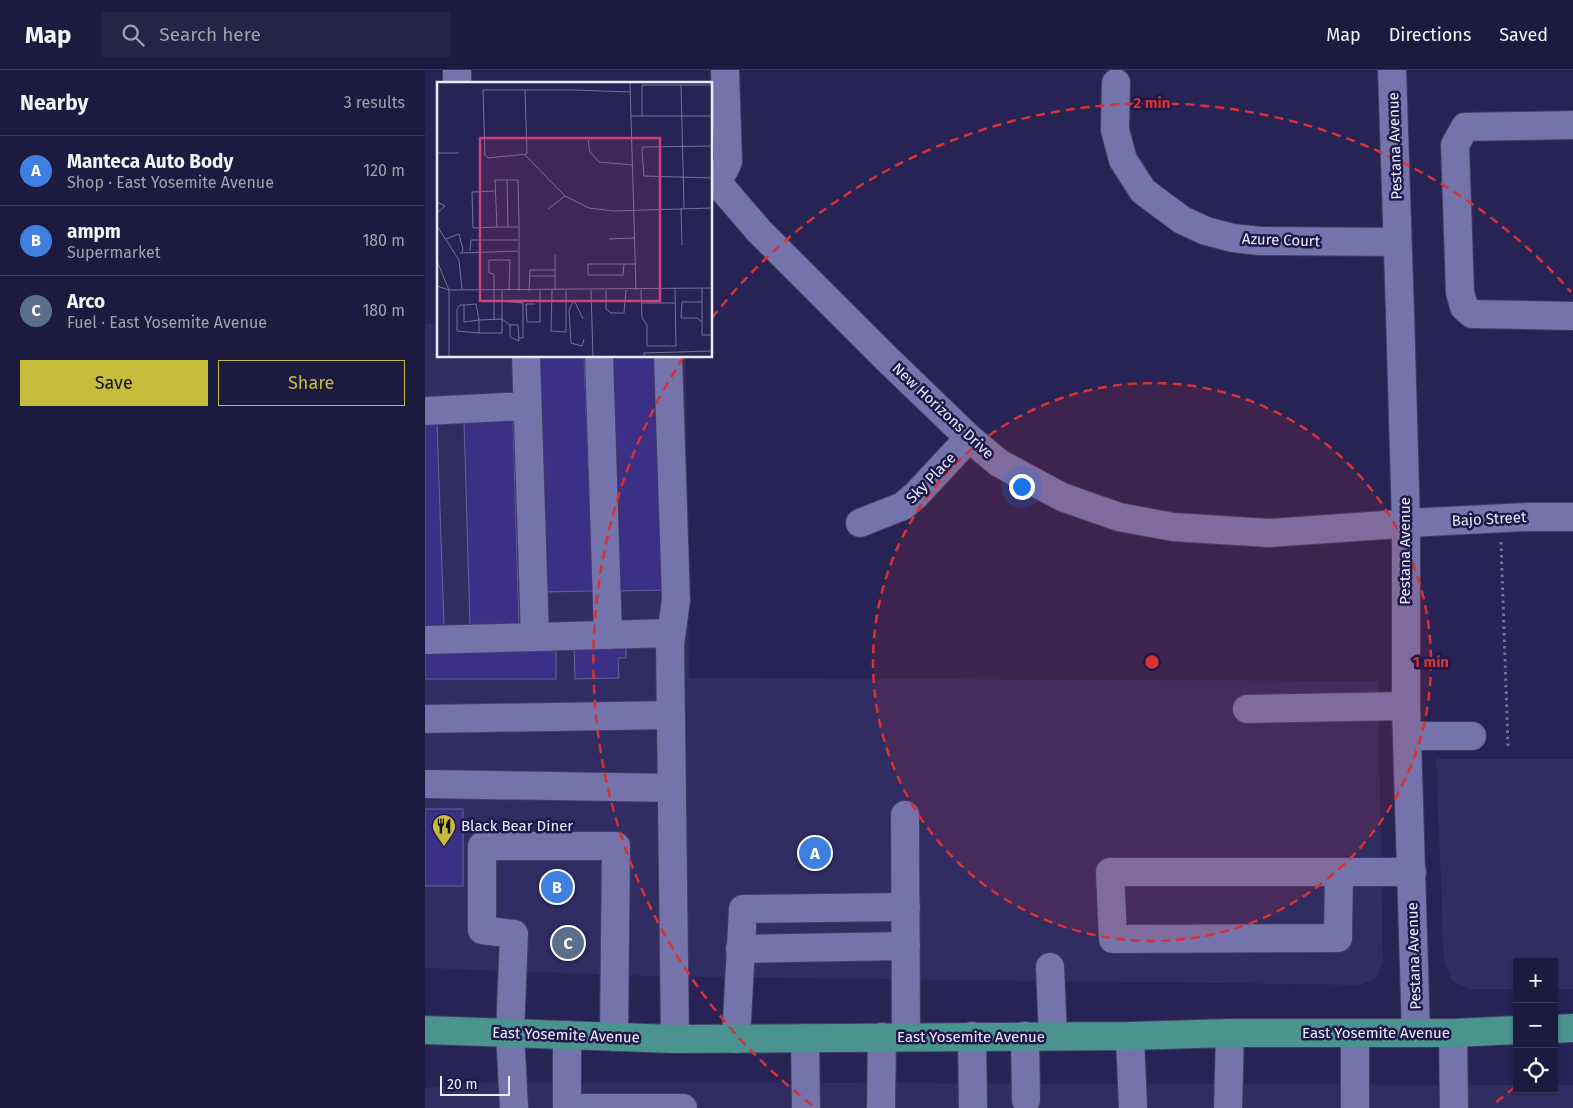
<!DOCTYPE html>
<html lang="en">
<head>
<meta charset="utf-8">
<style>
	body { margin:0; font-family:"Fira Sans",sans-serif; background:#252346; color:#f1f3f6 }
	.controls { position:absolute; right:15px; bottom:15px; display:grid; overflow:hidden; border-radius:0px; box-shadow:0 1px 4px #0004 }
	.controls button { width:45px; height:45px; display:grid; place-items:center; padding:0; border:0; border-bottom:1px solid #3b3859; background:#1d1a3f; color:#f1f3f6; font:25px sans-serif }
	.scale { position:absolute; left:15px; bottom:12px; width:70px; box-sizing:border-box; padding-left:5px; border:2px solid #ebebff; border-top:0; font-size:14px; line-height:18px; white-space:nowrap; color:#ebebff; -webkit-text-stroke:4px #1e1948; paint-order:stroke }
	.you { position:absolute; left:596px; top:416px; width:18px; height:18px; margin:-12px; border:4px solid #fff; border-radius:50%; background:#1a73e8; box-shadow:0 0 0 8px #1a73e833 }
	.badge { display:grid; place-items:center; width:32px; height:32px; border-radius:50%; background:#c7bb3b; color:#fff; font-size:16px; font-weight:700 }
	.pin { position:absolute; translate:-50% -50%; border:2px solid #fff; box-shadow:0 1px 5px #0006 }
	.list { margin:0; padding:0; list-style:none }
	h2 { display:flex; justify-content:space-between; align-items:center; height:65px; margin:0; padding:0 20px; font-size:21px }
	h2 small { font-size:16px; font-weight:400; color:#a0a1b0 }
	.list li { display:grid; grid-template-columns:32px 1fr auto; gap:15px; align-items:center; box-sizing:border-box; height:70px; padding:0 20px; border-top:1px solid #3b3859 }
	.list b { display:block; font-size:19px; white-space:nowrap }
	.list p { margin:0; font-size:16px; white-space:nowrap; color:#a0a1b0 }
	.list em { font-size:16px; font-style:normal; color:#a0a1b0 }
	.actions { display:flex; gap:10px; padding:15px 20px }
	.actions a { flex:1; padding:11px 0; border:1px solid #c7bb3b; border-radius:0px; text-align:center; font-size:18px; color:#c7bb3b }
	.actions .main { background:#c7bb3b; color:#111 }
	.icon { flex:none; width:28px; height:28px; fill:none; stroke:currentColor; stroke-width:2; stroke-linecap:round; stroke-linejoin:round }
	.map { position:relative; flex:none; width:1148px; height:1038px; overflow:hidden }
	header { display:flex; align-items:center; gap:30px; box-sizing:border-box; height:70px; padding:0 25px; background:#1d1a3f; border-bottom:1px solid #3b3859 }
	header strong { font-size:24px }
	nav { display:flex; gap:28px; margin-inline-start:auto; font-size:18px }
	.search { width:350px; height:45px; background:#252346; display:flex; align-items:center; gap:12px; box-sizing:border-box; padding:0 18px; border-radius:0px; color:#a0a1b0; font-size:19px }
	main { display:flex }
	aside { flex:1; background:#1d1a3f }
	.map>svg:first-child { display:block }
</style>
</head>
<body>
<header>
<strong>Map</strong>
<div class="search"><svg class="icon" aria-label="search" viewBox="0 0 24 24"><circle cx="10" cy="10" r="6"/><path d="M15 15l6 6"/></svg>Search here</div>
<nav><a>Map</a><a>Directions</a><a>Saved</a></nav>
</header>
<main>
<aside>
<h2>Nearby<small>3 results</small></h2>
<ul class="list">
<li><span class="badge" style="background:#3f7fe0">A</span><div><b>Manteca Auto Body</b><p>Shop · East Yosemite Avenue</p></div><em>120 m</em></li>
<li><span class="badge" style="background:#3f7fe0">B</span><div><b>ampm</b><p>Supermarket</p></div><em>180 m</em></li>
<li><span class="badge" style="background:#5c6f8a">C</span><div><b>Arco</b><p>Fuel · East Yosemite Avenue</p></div><em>180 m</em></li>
</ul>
<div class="actions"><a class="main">Save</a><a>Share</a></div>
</aside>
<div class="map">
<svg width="1148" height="1038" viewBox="0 0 1148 1038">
	<rect width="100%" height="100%" fill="#272354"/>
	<!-- built -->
	<g fill="#312c62">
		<polygon points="0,254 14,254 14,286 261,286 264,608 953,611 958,890 952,907 936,915 225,906 0,898"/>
		<polygon points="1011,689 1148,689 1148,919 1129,919 1129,892 1092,892 1092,919 1044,919 1027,911 1019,892"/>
		<polygon points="73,1012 1092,1015 1092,1019 1129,1019 1129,1015 1148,1015 1148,1038 0,1038 0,1018"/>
	</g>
	<!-- building -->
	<g fill="#3b3085" stroke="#65649b">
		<polygon points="111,286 159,286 168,521 120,522"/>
		<polygon points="185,286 233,286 242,520 193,521"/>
		<polygon points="88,351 94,555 45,557 39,352"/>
		<polygon points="12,353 19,556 0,557 0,354"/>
		<polygon points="149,573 201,573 201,588 193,588 194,608 150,609"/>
		<rect x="0" y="581" width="131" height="28"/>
		<rect x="0" y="739" width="38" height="77"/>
	</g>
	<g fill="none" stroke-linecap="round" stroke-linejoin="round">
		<!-- minor casing -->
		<g stroke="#423b64" stroke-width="30">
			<g id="minor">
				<polyline points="32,0 32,14"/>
				<polyline points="967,0 975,243 981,453 981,636 991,963"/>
				<polyline points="691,13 690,60 698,90 718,121 757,150 781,161 808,168 835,171 972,172"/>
				<polyline points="1148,55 1040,57 1030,75 1035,222 1039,237 1047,244 1148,246"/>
				<polyline points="291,111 334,161 462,289 544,368 574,393 637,427 694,447 748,457 844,463 1002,452 1103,447 1148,447"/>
				<path d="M286 112C296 108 300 100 303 91L300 0"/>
				<polyline points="101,286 110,567 246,563"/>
				<polyline points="174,286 183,565"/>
				<polyline points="243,286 251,530 245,574 250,969"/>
				<polyline points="0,341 102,336"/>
				<polyline points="435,453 478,436 491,425 544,368"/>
				<polyline points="0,570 110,567"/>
				<polyline points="822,639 981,636"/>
				<polyline points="0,649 246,645"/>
				<polyline points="982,666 1047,666"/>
				<polyline points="0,714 247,718"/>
				<polyline points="480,745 481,967"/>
				<polyline points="914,802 913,868 688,869 685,802 987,802"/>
				<polyline points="315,879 481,876"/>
				<polyline points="625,897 628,966"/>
				<polyline points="930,963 930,1038"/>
				<polyline points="1028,963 1029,1038"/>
				<polyline points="142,965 142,1038"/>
				<polyline points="547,966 548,1038"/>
				<polyline points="600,966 601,1030"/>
				<polyline points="705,966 708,1038"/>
				<polyline points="380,968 381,1038"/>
				<polyline points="311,969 318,839 481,837"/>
				<polyline points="89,1038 85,963 89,864 57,860 57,776 191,776 189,967"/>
				<polyline points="142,1038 258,1038"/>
				<polyline points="456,1038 457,967"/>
				<polyline points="803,1038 805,963"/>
			</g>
		</g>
		<!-- major casing -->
		<g stroke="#423b64" stroke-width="30">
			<g id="major">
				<polyline points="1129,959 1148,958"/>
				<polyline points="0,960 250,969 705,966 805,963 1028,963 1092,960"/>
			</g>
		</g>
		<!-- path -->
		<polyline stroke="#747297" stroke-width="3" stroke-dasharray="2.5 4" stroke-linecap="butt" points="1076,472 1083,676"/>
		<!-- minor -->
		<use href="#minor" stroke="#7473ab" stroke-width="28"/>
		<!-- major -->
		<use href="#major" stroke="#4b938e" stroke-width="28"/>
	</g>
	<!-- distance rings -->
	<circle cx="727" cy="592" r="279" fill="#d73233" fill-opacity=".12"/>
	<g fill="none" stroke="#d73233" stroke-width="2.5" stroke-dasharray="9 6">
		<circle cx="727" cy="592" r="279"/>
		<path d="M1090 1017A559 559 0 0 1 1067 1035M387 1035A559 559 0 0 1 258 288M287 248A559 559 0 0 1 1146 222"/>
	</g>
	<!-- icons -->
	<defs>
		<g id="restaurant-pin" transform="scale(1.25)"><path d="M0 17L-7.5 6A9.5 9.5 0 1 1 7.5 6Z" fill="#c7bb3b" stroke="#1e1948"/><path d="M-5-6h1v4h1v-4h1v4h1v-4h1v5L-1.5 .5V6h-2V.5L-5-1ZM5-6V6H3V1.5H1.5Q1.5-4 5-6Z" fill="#111"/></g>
	</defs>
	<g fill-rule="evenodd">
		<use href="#restaurant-pin" x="19" y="756"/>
	</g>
	<g text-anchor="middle" stroke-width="5" stroke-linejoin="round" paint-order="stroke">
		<!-- street labels -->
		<g font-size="15" fill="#ebebff" stroke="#1e1948">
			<text transform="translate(970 76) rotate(-92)" y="5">Pestana Avenue</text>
			<text transform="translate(856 170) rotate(2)" y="5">Azure Court</text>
			<text transform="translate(518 341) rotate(43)" y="5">New Horizons Drive</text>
			<text transform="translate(506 408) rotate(-46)" y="5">Sky Place</text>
			<text transform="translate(1064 449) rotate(-3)" y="5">Bajo Street</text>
			<text transform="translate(980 481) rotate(-90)" y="5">Pestana Avenue</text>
			<text transform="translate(989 886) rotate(-92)" y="5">Pestana Avenue</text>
			<text x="951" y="968">East Yosemite Avenue</text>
			<text transform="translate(141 965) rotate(2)" y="5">East Yosemite Avenue</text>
			<text x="546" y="972">East Yosemite Avenue</text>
		</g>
		<!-- poi labels -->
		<g font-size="15" fill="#ebebff" stroke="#1e1948" text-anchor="start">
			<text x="36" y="761">Black Bear Diner</text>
		</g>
	</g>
	<!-- overview -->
	<g transform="translate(12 12)">
		<rect width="275" height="275" fill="#272354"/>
		<path fill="none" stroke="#757398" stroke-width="1" d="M193 0 199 208M244 3 247 126M88 8 90 72 51 76 48 73 46 8H137L193 10M194 34H275M205 34V3H275M151 58 153 70 162 80 196 83M275 64 206 65 205 68 207 94 275 96M0 71H22M88 73 128 114 152 126 176 129 275 126M70 98 71 145M59 109 35 110 36 146 60 145M0 120 8 124 0 131M244 126 245 163M111 127 128 114M0 144 22 178 25 207M81 145H60L58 98H81L82 139V209M9 157 22 152 26 168 23 172M172 157 197 156M33 169 34 158H81M25 171 81 169M118 173V208M0 179 12 208V275M187 182 186 193H151V182H198M92 194H118M0 204 12 208 275 206M265 206V253H275M65 208V237L73 243V255L82 259 81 243H73M115 208 114 249 129 250V208M154 208 156 275M169 208V227L174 231H187L189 208M204 208 205 236 210 243V264H239L238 206M92 209 93 188H118M65 219 86 221V256H82M205 221H238M98 222H89L90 240H103V208M27 223V240L42 238 39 222 27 223H23L20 227V249L42 251M65 237V251H42V238ZM146 237 137 218 132 228 134 261 145 264 147 257M57 238V192L52 191V178H73L72 208M265 240 260 236H244L245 220H265M40 275H68M207 275V271L275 269"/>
		<path fill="#ca427c" fill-opacity="0.15" stroke="#ca427c" stroke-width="2.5" d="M43 56H223V219H43Z"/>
		<rect width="275" height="275" fill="none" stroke="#ebebff" stroke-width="2.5"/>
	</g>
	<circle cx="727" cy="592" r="8" fill="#d73233" stroke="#1e1948" stroke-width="2.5"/>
	<g font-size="15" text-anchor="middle" font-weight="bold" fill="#d73233" stroke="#1e1948" stroke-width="5" stroke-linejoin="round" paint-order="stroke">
		<text x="727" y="38">2 min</text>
		<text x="1006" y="597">1 min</text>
	</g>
</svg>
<div class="controls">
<button>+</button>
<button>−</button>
<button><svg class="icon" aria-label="locate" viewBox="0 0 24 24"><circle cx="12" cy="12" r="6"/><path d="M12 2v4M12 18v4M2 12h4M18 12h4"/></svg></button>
</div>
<div class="scale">20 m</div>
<div class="you"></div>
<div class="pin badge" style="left:390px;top:783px;background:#3f7fe0">A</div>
<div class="pin badge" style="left:132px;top:817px;background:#3f7fe0">B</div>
<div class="pin badge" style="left:143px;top:873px;background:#5c6f8a">C</div>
</div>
</main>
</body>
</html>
